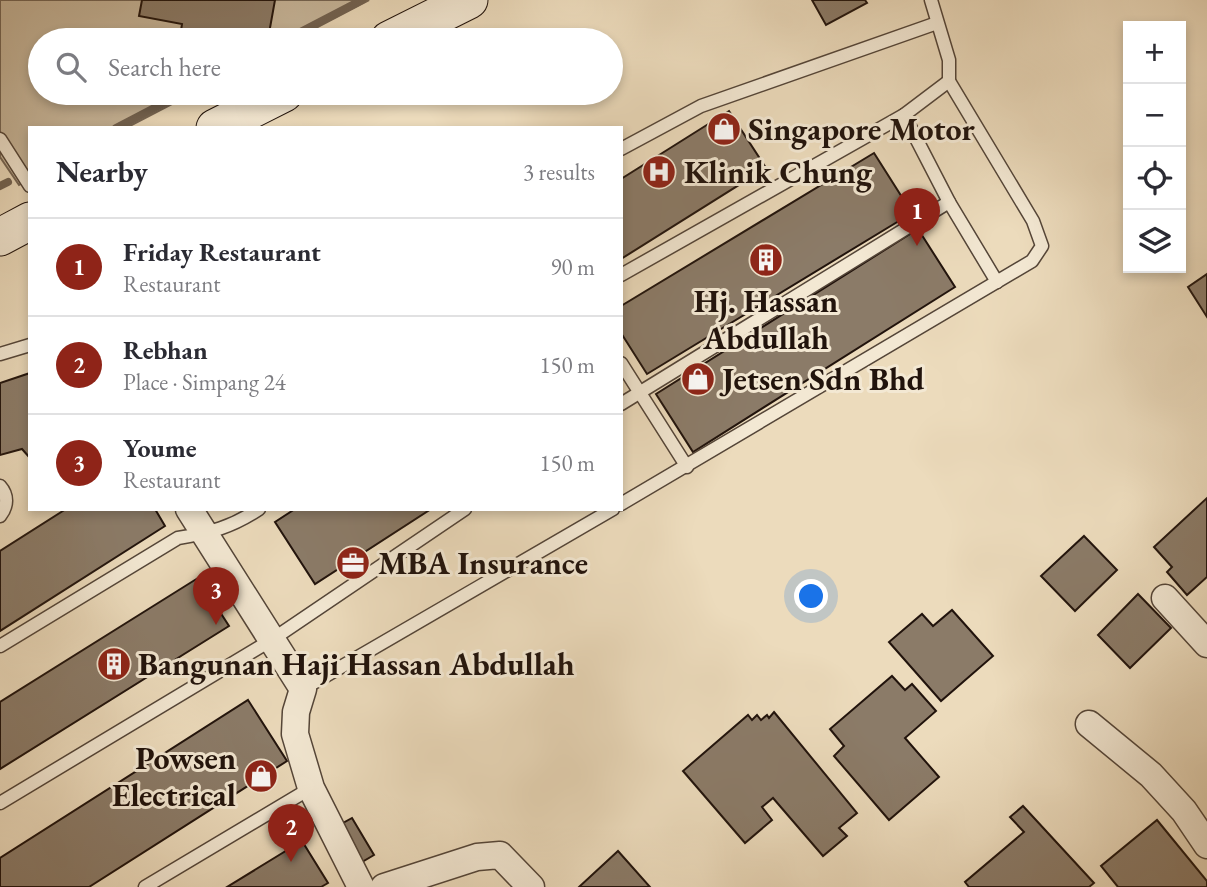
<!DOCTYPE html>
<html lang="en">
<head>
<meta charset="utf-8">
<style>
	body { margin:0; font-family:"EB Garamond",serif; background:#f2f2f3; color:#2b2b33 }
	.controls { position:absolute; right:21px; top:21px; display:grid; overflow:hidden; border-radius:0px; box-shadow:0 4px 10px #0003 }
	.controls button { width:63px; height:63px; display:grid; place-items:center; padding:0; border:0; border-bottom:2px solid #e1e1e2; background:#fff; color:#2b2b33; font:35px sans-serif }
	.you { position:absolute; left:812px; top:597px; width:24px; height:24px; margin:-18px; border:5px solid #fff; border-radius:50%; background:#1a73e8; box-shadow:0 0 0 10px #1a73e833 }
	.badge { display:grid; place-items:center; width:46px; height:46px; border-radius:50%; background:#8f2418; color:#fff; font-size:23px; font-weight:700 }
	.pin { position:absolute; translate:-50% -58px; filter:drop-shadow(0 2px 4px #0008) }
	.pin::after { content:''; position:absolute; top:37px; width:24px; height:21px; background:inherit; clip-path:polygon(0 0,100% 0,50% 100%) }
	.list { margin:0; padding:0; list-style:none }
	h2 { display:flex; justify-content:space-between; align-items:center; height:91px; margin:0; padding:0 28px; font-size:30px }
	h2 small { font-size:23px; font-weight:400; color:#7c7c81 }
	.list li { display:grid; grid-template-columns:46px 1fr auto; gap:21px; align-items:center; box-sizing:border-box; height:98px; padding:0 28px; border-top:2px solid #e1e1e2 }
	.list b { display:block; font-size:26px; white-space:nowrap }
	.list p { margin:0; font-size:23px; white-space:nowrap; color:#7c7c81 }
	.list em { font-size:23px; font-style:normal; color:#7c7c81 }
	.icon { flex:none; width:38px; height:38px; fill:none; stroke:currentColor; stroke-width:2; stroke-linecap:round; stroke-linejoin:round }
	.map { position:relative; flex:none; width:1207px; height:887px; overflow:hidden }
	.search { position:absolute; background:#fff; box-shadow:0 4px 10px #0003; left:28px; top:28px; width:595px; height:77px; display:flex; align-items:center; gap:18px; box-sizing:border-box; padding:0 24px; border-radius:38px; color:#7c7c81; font-size:26px }
	.panel { position:absolute; background:#fff; box-shadow:0 4px 10px #0003; left:28px; top:126px; width:595px; height:385px; border-radius:0px }
	.map>svg:first-child { display:block }
</style>
</head>
<body>
<div class="map">
<svg width="1207" height="887" viewBox="0 0 1207 887">
	<rect width="100%" height="100%" fill="#ecdbbc"/>
	<filter id="stains"><feTurbulence type="fractalNoise" baseFrequency=".00286" numOctaves="4"/><feColorMatrix values="0 0 0 0 .2 0 0 0 0 .09 0 0 0 0 .02 0 0 0 .5 -.17"/></filter>
	<radialGradient id="worn" r=".72"><stop offset=".6" stop-color="#630" stop-opacity="0"/><stop offset="1" stop-color="#630" stop-opacity=".3"/></radialGradient>
	<!-- green -->
	<polygon fill="#c9b99e" stroke="#756655" stroke-width="2" points="0,0 369,0 293,40 40,40 40,93 193,93 126,128 30,128 30,179 19,185 0,157"/>
	<g fill="none" stroke-linecap="round" stroke-linejoin="round">
		<!-- stream -->
		<g stroke="#716252" stroke-width="8">
			<polyline points="285,40 362,0"/>
			<polyline points="116,128 183,93"/>
			<polyline points="0,186 8,182"/>
		</g>
	</g>
	<!-- building -->
	<g fill="#8b7b68" stroke="#21130c" stroke-width="2">
		<polygon points="142,0 275,0 268,39 223,30 221,40 194,40 180,37 182,24 139,16"/>
		<polygon points="812,0 865,0 867,3 826,25"/>
		<polygon points="729,111 766,168 621,259 621,179"/>
		<polygon points="874,153 912,213 647,374 621,333 621,306"/>
		<polygon points="918,229 955,287 693,452 656,394"/>
		<polygon points="1207,274 1207,317 1188,287"/>
		<polygon points="30,373 30,458 22,449 0,455 0,383"/>
		<polygon points="1207,498 1207,577 1187,595 1167,572 1172,567 1154,547"/>
		<polygon points="66,509 155,509 165,526 0,631 0,551"/>
		<polygon points="295,509 431,509 315,584 275,522"/>
		<polygon points="1084,536 1117,570 1075,611 1041,576"/>
		<polygon points="198,578 229,626 0,769 0,702"/>
		<polygon points="1138,594 1171,628 1130,668 1098,635"/>
		<polygon points="952,610 993,656 941,701 889,642 922,614 933,626"/>
		<polygon points="892,676 905,690 912,684 936,711 905,738 939,777 889,820 834,756 844,746 830,729"/>
		<polygon points="248,700 287,761 89,887 0,887 0,858"/>
		<polygon points="774,712 857,813 839,828 847,836 823,856 773,798 762,807 772,820 745,843 683,771 748,715 752,720 757,715 761,720 767,715 769,718"/>
		<polygon points="1023,806 1094,883 1089,887 969,887 965,882 1024,832 1010,817"/>
		<polygon points="352,818 374,855 355,866 334,828"/>
		<polygon points="1157,820 1207,881 1207,887 1118,887 1101,866"/>
		<polygon points="302,841 328,883 321,887 227,887"/>
		<polygon points="618,851 650,887 579,887"/>
	</g>
	<g fill="none" stroke-linecap="round" stroke-linejoin="round">
		<!-- lane casing -->
		<g stroke="#544538" stroke-width="15">
			<g id="lane">
				<polyline points="904,115 949,202 997,282"/>
				<polyline points="0,139 30,186"/>
				<polyline points="621,149 701,106 937,23"/>
				<polyline points="621,275 904,115 949,81"/>
				<polyline points="0,354 30,345"/>
				<polyline points="621,363 687,467"/>
				<polyline points="621,404 949,202"/>
				<path d="M0 486C8 495 8 506 0 516"/>
				<polyline points="621,504 1032,261 1042,246 1033,221 949,81 949,60 931,0"/>
				<path d="M0 646 178 538C210 533 232 527 259 509"/>
				<polyline points="303,689 613,509"/>
				<polyline points="0,803 273,639 465,509"/>
				<polyline points="145,887 311,788"/>
			</g>
		</g>
		<!-- street casing -->
		<g stroke="#544538" stroke-width="29">
			<g id="street">
				<polyline points="189,509 303,689 296,712 295,734 311,788 361,887"/>
				<polyline points="1165,598 1207,644"/>
				<polyline points="1089,724 1151,775 1184,811 1207,845"/>
				<polyline points="384,887 477,857 500,855 531,887"/>
			</g>
		</g>
		<!-- secondary casing -->
		<g stroke="#21130c" stroke-width="39">
			<g id="secondary">
				<polyline points="389,40 469,0"/>
				<polyline points="215,128 284,93"/>
				<polyline points="0,237 30,221"/>
			</g>
		</g>
		<!-- lane -->
		<use href="#lane" stroke="#f3e8d3" stroke-width="12"/>
		<!-- street -->
		<use href="#street" stroke="#f3e8d3" stroke-width="26"/>
		<!-- secondary -->
		<use href="#secondary" stroke="#f3e8d3" stroke-width="37"/>
	</g>
	<!-- icons -->
	<defs>
		<g id="shop-disc" transform="scale(1.75)"><circle r="9.5" fill="#8f2418" stroke="#f3e8d3"/><path d="M-5-2.5h2.3a2.7 3.5 0 0 1 5.4 0H5L5.5 6h-11ZM-1.5-2.5h3a1.5 2.3 0 0 0-3 0Z" fill="#fff"/></g>
		<g id="hospital-disc" transform="scale(1.75)"><circle r="9.5" fill="#8f2418" stroke="#f3e8d3"/><path d="M-5-5h3v3.5h4V-5h3V5h-3V1.5h-4V5h-3Z" fill="#fff"/></g>
		<g id="building-disc" transform="scale(1.75)"><circle r="9.5" fill="#8f2418" stroke="#f3e8d3"/><path d="M-4-6H4V6H1V3H-1V6H-4ZM-2.5-4.3h1.7v1.8h-1.7ZM.8-4.3h1.7v1.8H.8ZM-2.5-1h1.7V.8h-1.7ZM.8-1h1.7V.8H.8Z" fill="#fff"/></g>
		<g id="office-disc" transform="scale(1.75)"><circle r="9.5" fill="#8f2418" stroke="#f3e8d3"/><path d="M-6-3h4V-5.5h4V-3h4V5H-6ZM-1-4.5V-3h2v-1.5ZM-6 0V1H6V0Z" fill="#fff"/></g>
	</defs>
	<g fill-rule="evenodd">
		<use href="#shop-disc" x="724" y="129"/>
		<use href="#hospital-disc" x="659" y="172"/>
		<use href="#building-disc" x="766" y="260"/>
		<use href="#shop-disc" x="698" y="379"/>
		<use href="#office-disc" x="353" y="563"/>
		<use href="#building-disc" x="114" y="664"/>
		<use href="#shop-disc" x="261" y="776"/>
	</g>
	<g text-anchor="middle" stroke-width="6" stroke-linejoin="round" paint-order="stroke">
		<!-- poi labels -->
		<g font-size="32" font-weight="bold" fill="#21130c" stroke="#f3e8d3" text-anchor="start">
			<text x="748" y="140">Singapore Motor</text>
			<text x="684" y="183">Klinik Chung</text>
			<text x="766" y="312" text-anchor="middle">Hj. Hassan<tspan x="766" dy="37">Abdullah</tspan></text>
			<text x="722" y="390">Jetsen Sdn Bhd</text>
			<text x="378" y="574">MBA Insurance</text>
			<text x="138" y="675">Bangunan Haji Hassan Abdullah</text>
			<text x="236" y="769" text-anchor="end">Powsen<tspan x="236" dy="37">Electrical</tspan></text>
		</g>
	</g>
	<rect width="100%" height="100%" filter="url(#stains)"/>
	<rect width="100%" height="100%" fill="url(#worn)"/>
</svg>
<div class="controls">
<button>+</button>
<button>−</button>
<button><svg class="icon" aria-label="locate" viewBox="0 0 24 24"><circle cx="12" cy="12" r="6"/><path d="M12 2v4M12 18v4M2 12h4M18 12h4"/></svg></button>
<button><svg class="icon" aria-label="layers" viewBox="0 0 24 24"><path d="M12 4l9 5-9 5-9-5zM3 14l9 5 9-5"/></svg></button>
</div>
<div class="you"></div>
<div class="pin badge" style="left:917px;top:246px">1</div>
<div class="pin badge" style="left:291px;top:862px">2</div>
<div class="pin badge" style="left:216px;top:625px">3</div>
<div class="search"><svg class="icon" aria-label="search" viewBox="0 0 24 24"><circle cx="10" cy="10" r="6"/><path d="M15 15l6 6"/></svg>Search here</div>
<section class="panel">
<h2>Nearby<small>3 results</small></h2>
<ul class="list">
<li><span class="badge">1</span><div><b>Friday Restaurant</b><p>Restaurant</p></div><em>90 m</em></li>
<li><span class="badge">2</span><div><b>Rebhan</b><p>Place · Simpang 24</p></div><em>150 m</em></li>
<li><span class="badge">3</span><div><b>Youme</b><p>Restaurant</p></div><em>150 m</em></li>
</ul>
</section>
</div>
</body>
</html>
